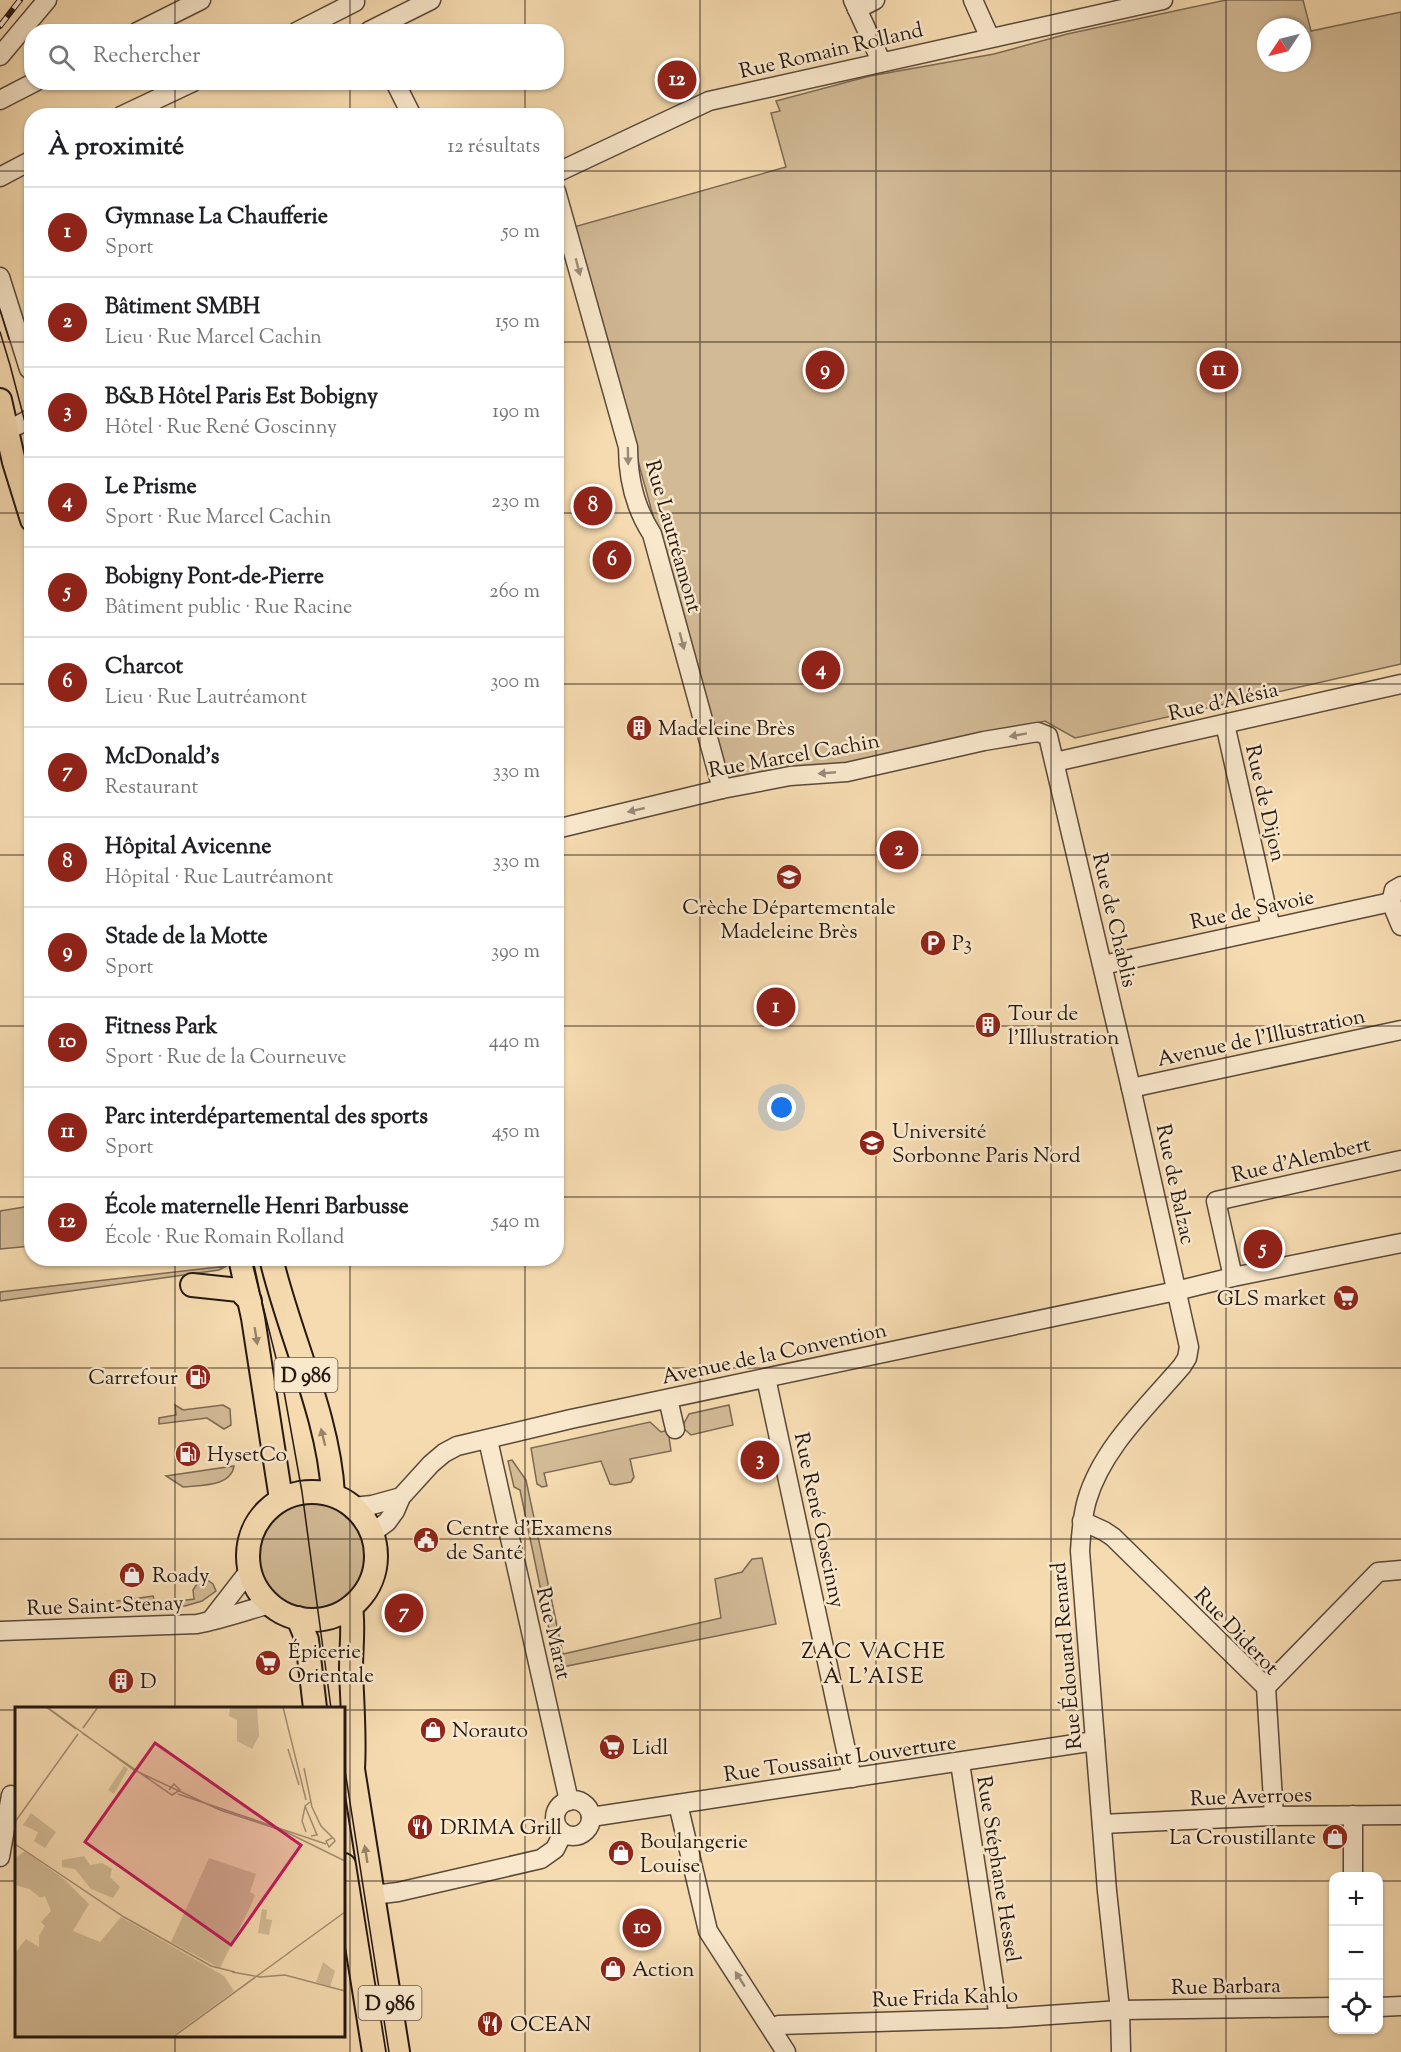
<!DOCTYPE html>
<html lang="fr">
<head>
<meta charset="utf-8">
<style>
	body { margin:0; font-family:"Sorts Mill Goudy",serif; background:#f2f2f2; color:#202124 }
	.controls { position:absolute; right:18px; bottom:18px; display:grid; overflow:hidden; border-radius:12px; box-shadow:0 2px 4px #0004 }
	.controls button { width:54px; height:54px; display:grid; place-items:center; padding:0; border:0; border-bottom:2px solid #e0e0e0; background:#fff; color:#202124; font:30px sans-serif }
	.compass { position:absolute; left:1257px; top:18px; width:54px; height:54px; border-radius:50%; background:#fff; box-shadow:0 2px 4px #0004; rotate:235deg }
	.you { position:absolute; left:782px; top:1108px; width:21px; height:21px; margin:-15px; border:4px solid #fff; border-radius:50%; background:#1a73e8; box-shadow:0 0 0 9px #1a73e833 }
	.badge { display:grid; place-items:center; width:39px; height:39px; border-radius:50%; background:#8f2418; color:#fff; font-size:20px; font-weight:700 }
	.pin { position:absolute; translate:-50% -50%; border:3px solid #fff; box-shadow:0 2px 6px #0006 }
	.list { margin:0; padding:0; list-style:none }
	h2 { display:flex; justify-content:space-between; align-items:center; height:78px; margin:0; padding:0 24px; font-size:26px }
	h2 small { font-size:20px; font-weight:400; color:#757577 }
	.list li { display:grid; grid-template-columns:39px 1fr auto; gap:18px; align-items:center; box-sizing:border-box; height:90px; padding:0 24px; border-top:2px solid #e0e0e0 }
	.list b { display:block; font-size:22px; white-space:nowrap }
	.list p { margin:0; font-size:20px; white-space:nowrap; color:#757577 }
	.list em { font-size:20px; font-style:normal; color:#757577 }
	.icon { flex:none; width:33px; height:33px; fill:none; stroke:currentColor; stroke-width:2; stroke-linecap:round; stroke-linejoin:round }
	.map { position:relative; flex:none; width:1401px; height:2052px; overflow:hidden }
	.search { position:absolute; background:#fff; box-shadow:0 2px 4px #0004; left:24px; top:24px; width:540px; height:66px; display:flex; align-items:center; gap:15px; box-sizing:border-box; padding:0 21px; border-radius:24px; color:#757577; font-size:22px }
	.panel { position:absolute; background:#fff; box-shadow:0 2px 4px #0004; left:24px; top:108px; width:540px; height:1158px; border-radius:24px }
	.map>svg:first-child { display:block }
</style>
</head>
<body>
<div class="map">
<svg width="1401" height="2052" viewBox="0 0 1401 2052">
	<rect width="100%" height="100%" fill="#f6dbb0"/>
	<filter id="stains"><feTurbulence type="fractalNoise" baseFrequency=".00333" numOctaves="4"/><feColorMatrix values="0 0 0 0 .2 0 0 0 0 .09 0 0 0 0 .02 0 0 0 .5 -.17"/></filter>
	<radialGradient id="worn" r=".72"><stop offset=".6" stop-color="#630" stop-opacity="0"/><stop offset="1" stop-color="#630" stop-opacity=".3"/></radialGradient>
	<!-- green -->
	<g fill="#d2ba95" stroke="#7c6954" stroke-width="1.5" fill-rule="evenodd">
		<path d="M1226 0H1303L1311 31 1401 12V664L1075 738 1045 721 897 756 732 781 724 775 574 227 786 167 771 113 780 111 776 101 870 76 994 54 1067 34ZM1266 27H1302V63H1266Z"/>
		<polygon points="31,1206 31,1246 0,1249 0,1211"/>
		<polygon points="227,1266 219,1270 0,1301 0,1292"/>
		<polygon points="175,1405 183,1410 223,1405 230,1409 231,1425 224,1429 207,1418 159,1424 159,1418 176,1415"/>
		<polygon points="729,1405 733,1425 691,1435 682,1427 689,1414"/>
		<polygon points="650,1422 661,1432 668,1430 671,1451 630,1459 634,1477 631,1482 615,1485 610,1484 601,1461 544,1473 547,1486 542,1487 537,1484 531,1448"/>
		<polygon points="512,1460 526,1480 563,1654 721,1618 715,1579 742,1572 752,1559 762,1558 776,1624 557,1668 520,1490 514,1487 508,1461"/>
		<path d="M234 1466C231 1487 200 1485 183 1487L166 1476Z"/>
		<circle cx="313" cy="1555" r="57"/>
		<polygon points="202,1576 213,1584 216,1591 202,1601 185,1606 74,1607 153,1596 156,1604 194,1599 193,1590"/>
	</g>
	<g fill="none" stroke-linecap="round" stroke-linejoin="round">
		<!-- minor casing -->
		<g stroke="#59493a" stroke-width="21">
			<g id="minor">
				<polyline points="853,0 881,61"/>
				<polyline points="973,0 990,38"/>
				<polyline points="857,9 875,0"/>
				<polyline points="369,31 431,0"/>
				<polyline points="137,32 201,0"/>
				<polyline points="296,32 355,2"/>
				<polyline points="0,56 47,0"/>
				<polyline points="395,82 412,116"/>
				<polyline points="0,100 35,82"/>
				<polyline points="121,116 193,82"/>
				<polyline points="556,173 709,101 1163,0"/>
				<polyline points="0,177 32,160"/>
				<path d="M556 191 628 447C628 477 635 508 652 534L722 789"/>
				<polyline points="0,277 29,369 32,371"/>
				<polyline points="8,430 32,418"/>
				<polyline points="1225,724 1271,928"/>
				<polyline points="1055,762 1401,684"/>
				<path d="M556 829 722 789 790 776 847 772 984 741 1038 732 1048 736 1131 1088 1189 1347 1187 1358 1182 1366C1148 1406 1102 1448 1087 1500 1082 1517 1081 1534 1080 1551L1107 1891 1120 2010 1121 2052"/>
				<polyline points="1391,902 1401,926"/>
				<polyline points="1391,902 1394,890 1401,886"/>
				<polyline points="1103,965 1391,902"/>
				<polyline points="1131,1088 1401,1030"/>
				<polyline points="1233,1277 1216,1201 1401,1160"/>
				<polyline points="766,1378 852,1778"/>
				<polyline points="668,1399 675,1429"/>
				<polyline points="488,1440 569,1801"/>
				<polyline points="353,1507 372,1505 401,1497"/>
				<polyline points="1082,1521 1104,1531 1113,1537 1266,1687 1274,1816"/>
				<polyline points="372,1533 387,1522 395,1511 401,1497 431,1464 444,1453 457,1446 571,1419 1176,1291 1233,1277 1401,1243"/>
				<polyline points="211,1620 249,1571"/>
				<path d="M0 1631 197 1624C222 1619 245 1611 270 1604"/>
				<polyline points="1266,1687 1378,1572 1401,1570"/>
				<polyline points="960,1763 999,2018"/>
				<circle cx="573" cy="1818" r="18"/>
				<polyline points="678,1804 708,1931 786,2052"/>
				<polyline points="1353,1815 1353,1876"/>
				<polyline points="591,1817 1095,1741"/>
				<polyline points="1102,1824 1274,1816 1401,1815"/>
				<polyline points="0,1857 11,1795"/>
				<polyline points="373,1895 398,1892 541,1859 555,1849 563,1833"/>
				<polyline points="1378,2007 1401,2006"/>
				<polyline points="772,2028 779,2025 1007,2018 1120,2010 1334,2007"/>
			</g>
		</g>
		<!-- major casing -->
		<g stroke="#251813" stroke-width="26">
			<g id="major">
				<polyline points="0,400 14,462 32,520"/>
				<polyline points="240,1258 253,1318 281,1499"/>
				<path d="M271 1258C289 1335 329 1416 333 1494"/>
				<polyline points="192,1285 239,1290 250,1301"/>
				<circle cx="312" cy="1556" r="64"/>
				<path d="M351 1607C354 1627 351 1648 351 1669 352 1702 355 1735 353 1769L398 2052"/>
				<polyline points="298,1618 307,1640 315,1708"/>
				<polyline points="344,1865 374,2052"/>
			</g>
		</g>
		<!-- minor -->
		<use href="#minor" stroke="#f9e8cc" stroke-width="18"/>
		<!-- major -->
		<use href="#major" stroke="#f6dbb0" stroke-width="22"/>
		<!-- tram -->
		<g stroke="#251813" stroke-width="1.5">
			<polyline points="0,310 9,339"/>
			<polyline points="0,332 10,365 32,449"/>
			<polyline points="251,1258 283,1386 302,1492 331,1708"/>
			<polyline points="344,1764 389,2052"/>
		</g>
		<!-- rail casing -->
		<g stroke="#251813" stroke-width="6">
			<polyline id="rail" points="0,26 20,0"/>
		</g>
		<!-- rail -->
		<use href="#rail" stroke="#f9e8cc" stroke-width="4" stroke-dasharray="11" stroke-linecap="butt"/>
	</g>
	<!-- one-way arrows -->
	<defs><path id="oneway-solid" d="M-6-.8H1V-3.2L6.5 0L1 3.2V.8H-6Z" transform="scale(1.5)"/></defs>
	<g fill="#9a8a79">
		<use href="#oneway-solid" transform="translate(578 267) rotate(75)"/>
		<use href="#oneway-solid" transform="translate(628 456) rotate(89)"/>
		<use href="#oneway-solid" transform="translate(682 641) rotate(75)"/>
		<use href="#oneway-solid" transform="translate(1018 735) rotate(170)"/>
		<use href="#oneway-solid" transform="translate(827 773) rotate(175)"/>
		<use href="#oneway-solid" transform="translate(636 810) rotate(167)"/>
		<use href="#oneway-solid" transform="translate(740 1979) rotate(-123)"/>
	</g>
	<g fill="#988369">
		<use href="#oneway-solid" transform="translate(256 1336) rotate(81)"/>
		<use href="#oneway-solid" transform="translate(323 1437) rotate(-104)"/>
		<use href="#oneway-solid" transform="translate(366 1854) rotate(-99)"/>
	</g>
	<!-- grid -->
	<path fill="none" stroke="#251813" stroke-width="1.5" stroke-opacity="0.55" d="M175 0V32M350 0V32M525 0V32M700 0V2052M876 0V2052M1051 0V2052M1226 0V2052M175 82V116M350 82V116M525 82V116M0 171H32M556 171H1401M0 342H32M556 342H1401M0 513H32M556 513H1401M0 684H32M556 684H1401M0 855H32M556 855H1401M0 1026H32M556 1026H1401M0 1197H32M556 1197H1401M175 1258V1708M350 1258V2052M525 1258V2052M0 1368H1401M0 1539H1401M0 1710H16M344 1710H1401M0 1881H16M344 1881H1334M1378 1881H1401M175 2036V2052"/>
	<!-- icons -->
	<defs>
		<g id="building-disc" transform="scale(1.35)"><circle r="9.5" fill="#8f2418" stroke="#f9e8cc"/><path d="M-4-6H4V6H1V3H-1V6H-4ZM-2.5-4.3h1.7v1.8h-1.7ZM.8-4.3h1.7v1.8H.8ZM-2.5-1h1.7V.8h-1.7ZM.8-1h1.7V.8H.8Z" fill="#fff"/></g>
		<g id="school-disc" transform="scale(1.35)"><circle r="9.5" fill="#8f2418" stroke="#f9e8cc"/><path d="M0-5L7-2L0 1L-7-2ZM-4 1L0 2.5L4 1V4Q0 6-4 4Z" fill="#fff"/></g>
		<g id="parking-disc" transform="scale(1.35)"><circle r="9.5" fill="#8f2418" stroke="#f9e8cc"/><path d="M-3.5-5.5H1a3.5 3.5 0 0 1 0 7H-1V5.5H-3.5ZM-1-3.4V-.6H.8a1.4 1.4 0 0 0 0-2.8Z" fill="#fff"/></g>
		<g id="university-disc" transform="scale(1.35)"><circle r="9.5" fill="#8f2418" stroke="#f9e8cc"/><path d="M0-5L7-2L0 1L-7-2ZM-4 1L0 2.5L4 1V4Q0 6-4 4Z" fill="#fff"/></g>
		<g id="supermarket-disc" transform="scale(1.35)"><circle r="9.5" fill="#8f2418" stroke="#f9e8cc"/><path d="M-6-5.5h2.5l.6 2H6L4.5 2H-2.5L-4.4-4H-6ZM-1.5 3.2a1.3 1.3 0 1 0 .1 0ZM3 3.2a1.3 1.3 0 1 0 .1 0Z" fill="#fff"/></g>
		<g id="fuel-disc" transform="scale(1.35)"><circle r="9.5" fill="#8f2418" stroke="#f9e8cc"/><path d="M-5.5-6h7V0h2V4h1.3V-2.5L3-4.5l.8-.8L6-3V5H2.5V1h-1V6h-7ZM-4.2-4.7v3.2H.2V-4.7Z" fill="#fff"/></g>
		<g id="civic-disc" transform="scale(1.35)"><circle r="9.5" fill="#8f2418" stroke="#f9e8cc"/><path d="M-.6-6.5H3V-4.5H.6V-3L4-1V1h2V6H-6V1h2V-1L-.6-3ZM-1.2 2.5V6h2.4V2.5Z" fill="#fff"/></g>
		<g id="shop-disc" transform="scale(1.35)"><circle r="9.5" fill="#8f2418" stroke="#f9e8cc"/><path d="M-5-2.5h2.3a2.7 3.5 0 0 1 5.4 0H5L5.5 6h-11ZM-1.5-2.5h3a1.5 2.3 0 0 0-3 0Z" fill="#fff"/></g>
		<g id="restaurant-disc" transform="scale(1.35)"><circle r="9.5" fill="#8f2418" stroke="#f9e8cc"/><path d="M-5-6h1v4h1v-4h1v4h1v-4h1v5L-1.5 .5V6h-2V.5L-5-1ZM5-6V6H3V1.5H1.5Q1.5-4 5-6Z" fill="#fff"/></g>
	</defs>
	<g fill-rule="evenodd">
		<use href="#building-disc" x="639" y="728"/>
		<use href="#school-disc" x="789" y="877"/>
		<use href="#parking-disc" x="933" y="943"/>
		<use href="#building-disc" x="988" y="1025"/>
		<use href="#university-disc" x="872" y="1143"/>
		<use href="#supermarket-disc" x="1346" y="1298"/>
		<use href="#fuel-disc" x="198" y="1377"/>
		<use href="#fuel-disc" x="188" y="1454"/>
		<use href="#civic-disc" x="426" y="1540"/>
		<use href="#shop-disc" x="132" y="1575"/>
		<use href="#supermarket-disc" x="268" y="1663"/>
		<use href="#building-disc" x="121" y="1681"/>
		<use href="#shop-disc" x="433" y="1730"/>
		<use href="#supermarket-disc" x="612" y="1747"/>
		<use href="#restaurant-disc" x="420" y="1827"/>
		<use href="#shop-disc" x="1335" y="1837"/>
		<use href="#shop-disc" x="621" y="1853"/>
		<use href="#shop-disc" x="613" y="1969"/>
		<use href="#restaurant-disc" x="490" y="2024"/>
	</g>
	<g text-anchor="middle" stroke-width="5" stroke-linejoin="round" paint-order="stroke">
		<!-- shield labels -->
		<g fill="#f9e8cc" stroke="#65564a" stroke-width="1.5">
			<rect x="274.5" y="1358" width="63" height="34" rx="4.5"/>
			<rect x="358.5" y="1986" width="63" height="34" rx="4.5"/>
		</g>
		<g font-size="20" font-weight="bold" fill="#251813">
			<text x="306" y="1382">D 986</text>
			<text x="390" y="2010">D 986</text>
		</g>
		<!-- street labels -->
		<g font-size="21" fill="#251813" stroke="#f9e8cc">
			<text transform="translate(831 50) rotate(-13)" y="7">Rue Romain Rolland</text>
			<text transform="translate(674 536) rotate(74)" y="7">Rue Lautréamont</text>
			<text transform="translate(1223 701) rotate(-13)" y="7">Rue d'Alésia</text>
			<text transform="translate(794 755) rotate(-10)" y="7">Rue Marcel Cachin</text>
			<text transform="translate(1266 803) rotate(77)" y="7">Rue de Dijon</text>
			<text transform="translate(1252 909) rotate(-12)" y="7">Rue de Savoie</text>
			<text transform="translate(1115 920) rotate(77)" y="7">Rue de Chablis</text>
			<text transform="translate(1261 1037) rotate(-12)" y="7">Avenue de l'Illustration</text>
			<text transform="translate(1301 1159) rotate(-13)" y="7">Rue d'Alembert</text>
			<text transform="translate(1176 1184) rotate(78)" y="7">Rue de Balzac</text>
			<text transform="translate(774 1353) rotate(-12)" y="7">Avenue de la Convention</text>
			<text transform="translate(820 1520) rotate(78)" y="7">Rue René Goscinny</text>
			<text transform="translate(105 1605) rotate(-2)" y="7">Rue Saint-Stenay</text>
			<text transform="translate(1237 1631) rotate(46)" y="7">Rue Diderot</text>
			<text transform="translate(554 1633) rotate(77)" y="7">Rue Marat</text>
			<text transform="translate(1066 1656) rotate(-95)" y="7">Rue Édouard Renard</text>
			<text transform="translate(840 1758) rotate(-8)" y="7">Rue Toussaint Louverture</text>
			<text transform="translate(1251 1796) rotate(-2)" y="7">Rue Averroes</text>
			<text transform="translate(999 1869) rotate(81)" y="7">Rue Stéphane Hessel</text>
			<text transform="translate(1226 1986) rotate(-1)" y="7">Rue Barbara</text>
			<text transform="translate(945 1997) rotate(-2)" y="7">Rue Frida Kahlo</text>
		</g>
		<!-- poi labels -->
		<g font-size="21" fill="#251813" stroke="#f9e8cc" text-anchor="start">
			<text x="658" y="735">Madeleine Brès</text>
			<text x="789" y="914" text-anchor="middle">Crèche Départementale<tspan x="789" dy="24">Madeleine Brès</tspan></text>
			<text x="952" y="950">P3</text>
			<text x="1008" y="1020">Tour de<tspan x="1008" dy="24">l'Illustration</tspan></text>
			<text x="892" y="1138">Université<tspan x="892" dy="24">Sorbonne Paris Nord</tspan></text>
			<text x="1326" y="1305" text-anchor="end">GLS market</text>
			<text x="178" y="1384" text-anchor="end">Carrefour</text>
			<text x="207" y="1461">HysetCo</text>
			<text x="446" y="1535">Centre d'Examens<tspan x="446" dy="24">de Santé</tspan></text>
			<text x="152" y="1582">Roady</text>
			<text x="288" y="1658">Épicerie<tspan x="288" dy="24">Orientale</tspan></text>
			<text x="140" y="1688">D</text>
			<text x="452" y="1737">Norauto</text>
			<text x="632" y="1754">Lidl</text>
			<text x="440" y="1834">DRIMA Grill</text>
			<text x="1316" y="1844" text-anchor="end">La Croustillante</text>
			<text x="640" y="1848">Boulangerie<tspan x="640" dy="24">Louise</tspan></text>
			<text x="632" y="1976">Action</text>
			<text x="510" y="2031">OCEAN</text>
		</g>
		<!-- neighbourhood labels -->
		<g font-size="22" letter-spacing="1.5" fill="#251813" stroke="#f9e8cc">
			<text x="874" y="1658">ZAC VACHE<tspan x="874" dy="25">À L'AISE</tspan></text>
		</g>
	</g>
	<!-- overview -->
	<g transform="translate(15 1707)">
		<rect width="330" height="330" fill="#f6dbb0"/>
		<path d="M215 0H242L244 29 237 42 222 34V13L214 9ZM109 59 113 62 99 87 93 83ZM16 106 41 125 30 141 19 134 23 125 8 118ZM10 144 50 173 74 197 58 224 85 235 106 210 209 269 219 284 156 330H0V246L11 232 24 240V229L30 219 26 215 36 204 30 189 26 191 14 182 0 178V151ZM69 149 75 158 87 156 97 162 95 170 105 180 98 191 76 182 60 162 47 160V153ZM194 151 241 167 235 185 240 188 237 196 205 261 156 235ZM247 202 252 203 251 212 257 213 254 228 243 226ZM308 255 320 264 315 280 301 275Z" fill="#d2ba95"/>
		<path fill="none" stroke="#a28d71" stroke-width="1.5" d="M31 0 61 22M32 0 119 63 205 103 271 125 330 154M268 0 291 93M68 21 83 0M67 26 157 88 165 83 159 77 154 83M273 42 284 78M289 61 297 100 306 119 319 132 320 134 314 140 311 134 317 131M163 87 311 137M295 95 290 99 302 128 296 129M290 100 287 114 291 125M0 115 63 27M0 137 109 210 196 259 220 265M272 247 330 205M217 265 245 270 270 268 330 284M158 330 275 245"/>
		<path fill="#c2185b" fill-opacity="0.15" stroke="#c2185b" stroke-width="3" d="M140 36 286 138 216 238 70 135Z"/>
		<rect width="330" height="330" fill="none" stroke="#251813" stroke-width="3"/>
	</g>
	<rect width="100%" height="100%" filter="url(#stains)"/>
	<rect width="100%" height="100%" fill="url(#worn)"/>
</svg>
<div class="controls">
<button>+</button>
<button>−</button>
<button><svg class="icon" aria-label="locate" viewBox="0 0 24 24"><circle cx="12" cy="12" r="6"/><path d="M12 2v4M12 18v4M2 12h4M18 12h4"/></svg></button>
</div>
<svg class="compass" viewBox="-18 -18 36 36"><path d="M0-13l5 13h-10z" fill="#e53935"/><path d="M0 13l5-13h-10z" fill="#757577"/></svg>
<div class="you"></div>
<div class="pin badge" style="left:776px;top:1007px">1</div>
<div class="pin badge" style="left:899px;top:850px">2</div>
<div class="pin badge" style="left:760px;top:1460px">3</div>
<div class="pin badge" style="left:821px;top:670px">4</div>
<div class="pin badge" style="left:1263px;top:1249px">5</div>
<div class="pin badge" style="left:612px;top:560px">6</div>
<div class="pin badge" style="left:404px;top:1613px">7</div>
<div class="pin badge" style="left:593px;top:506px">8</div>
<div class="pin badge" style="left:825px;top:370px">9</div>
<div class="pin badge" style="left:642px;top:1928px">10</div>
<div class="pin badge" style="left:1219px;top:370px">11</div>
<div class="pin badge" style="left:677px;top:80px">12</div>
<div class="search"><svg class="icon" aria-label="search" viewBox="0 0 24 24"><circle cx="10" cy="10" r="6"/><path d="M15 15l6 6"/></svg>Rechercher</div>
<section class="panel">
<h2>À proximité<small>12 résultats</small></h2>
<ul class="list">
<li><span class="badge">1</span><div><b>Gymnase La Chaufferie</b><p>Sport</p></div><em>50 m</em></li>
<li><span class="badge">2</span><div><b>Bâtiment SMBH</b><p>Lieu · Rue Marcel Cachin</p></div><em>150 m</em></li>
<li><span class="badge">3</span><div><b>B&amp;B Hôtel Paris Est Bobigny</b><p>Hôtel · Rue René Goscinny</p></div><em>190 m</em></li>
<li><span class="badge">4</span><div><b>Le Prisme</b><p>Sport · Rue Marcel Cachin</p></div><em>230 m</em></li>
<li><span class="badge">5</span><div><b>Bobigny Pont-de-Pierre</b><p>Bâtiment public · Rue Racine</p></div><em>260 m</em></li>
<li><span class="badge">6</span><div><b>Charcot</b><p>Lieu · Rue Lautréamont</p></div><em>300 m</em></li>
<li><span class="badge">7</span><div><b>McDonald's</b><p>Restaurant</p></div><em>330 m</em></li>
<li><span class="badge">8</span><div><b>Hôpital Avicenne</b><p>Hôpital · Rue Lautréamont</p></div><em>330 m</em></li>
<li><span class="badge">9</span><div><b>Stade de la Motte</b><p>Sport</p></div><em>390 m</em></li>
<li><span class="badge">10</span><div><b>Fitness Park</b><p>Sport · Rue de la Courneuve</p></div><em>440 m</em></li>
<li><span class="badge">11</span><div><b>Parc interdépartemental des sports</b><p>Sport</p></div><em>450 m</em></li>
<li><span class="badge">12</span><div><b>École maternelle Henri Barbusse</b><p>École · Rue Romain Rolland</p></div><em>540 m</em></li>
</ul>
</section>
</div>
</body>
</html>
